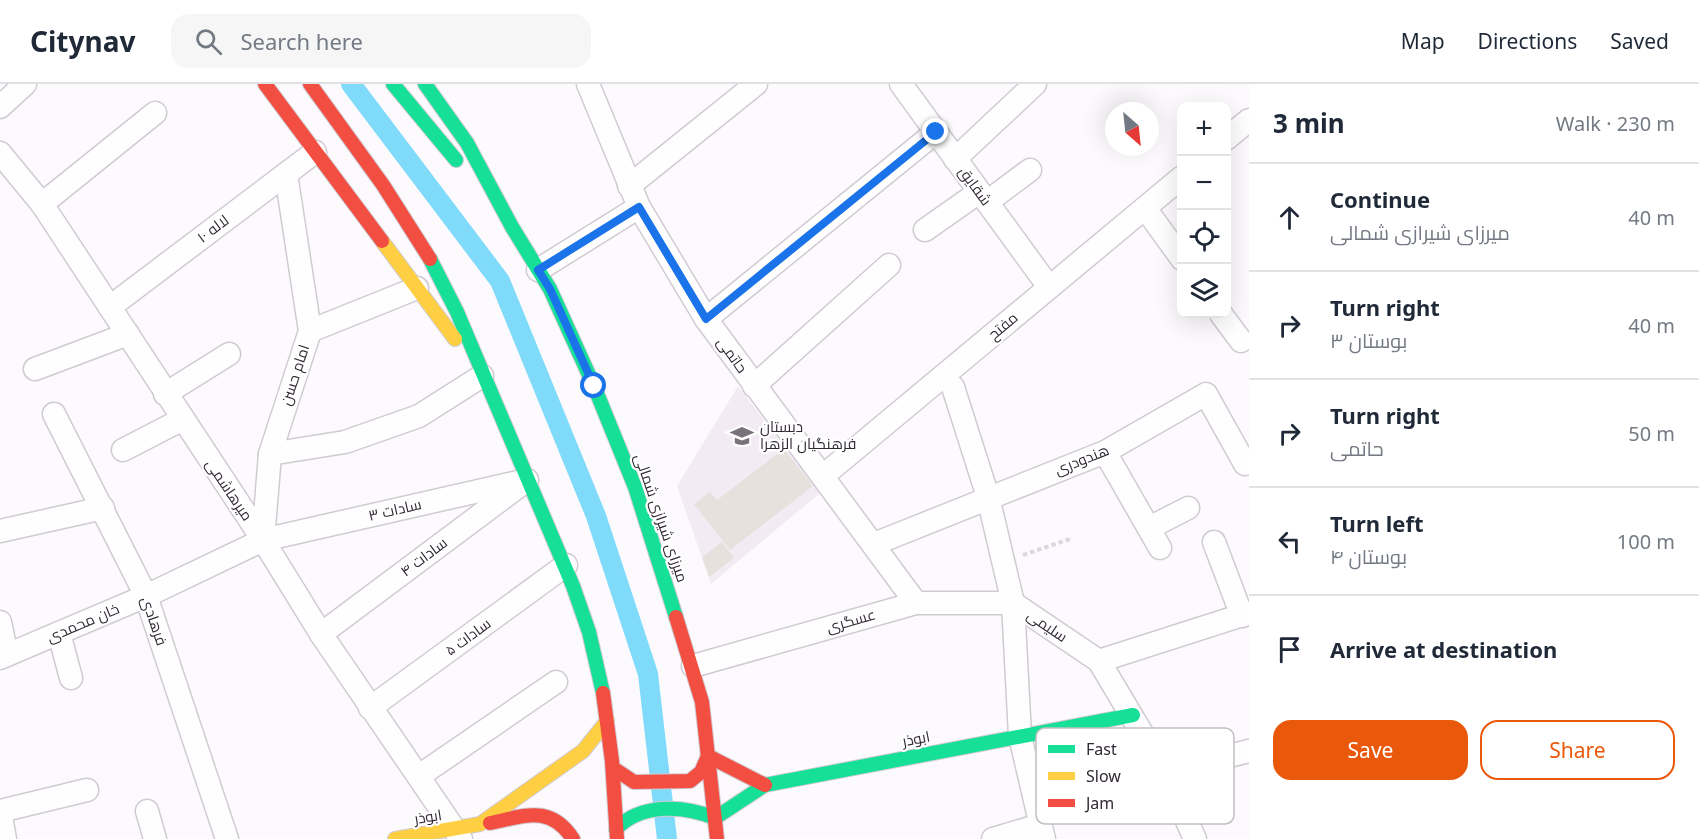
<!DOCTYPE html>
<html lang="en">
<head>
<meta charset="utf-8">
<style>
	body { margin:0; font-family:"Noto Sans",Cairo,sans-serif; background:#f6f6f7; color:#1f2937 }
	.controls { position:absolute; right:18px; top:18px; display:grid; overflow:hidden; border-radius:12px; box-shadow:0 6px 24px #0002 }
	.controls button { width:54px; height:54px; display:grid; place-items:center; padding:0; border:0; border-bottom:2px solid #e0e1e3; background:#fff; color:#1f2937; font:30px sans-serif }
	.compass { position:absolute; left:1105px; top:18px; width:54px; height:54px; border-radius:50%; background:#fff; box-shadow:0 6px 24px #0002; rotate:153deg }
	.stop { position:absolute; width:18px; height:18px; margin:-14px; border:4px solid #1a73e8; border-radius:50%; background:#fff }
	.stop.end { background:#1a73e8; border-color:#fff; box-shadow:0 2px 6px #0008 }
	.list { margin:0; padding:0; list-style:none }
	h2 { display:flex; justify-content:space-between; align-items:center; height:78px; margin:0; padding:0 24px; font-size:26px }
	h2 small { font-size:20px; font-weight:400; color:#747a83 }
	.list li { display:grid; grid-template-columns:39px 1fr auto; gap:18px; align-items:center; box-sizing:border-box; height:108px; padding:0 24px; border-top:2px solid #e0e1e3 }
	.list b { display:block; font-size:22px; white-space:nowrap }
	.list p { margin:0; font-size:20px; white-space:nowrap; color:#747a83 }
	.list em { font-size:20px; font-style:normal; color:#747a83 }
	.actions { display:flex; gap:12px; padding:18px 24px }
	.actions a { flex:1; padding:14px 0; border:2px solid #ea580c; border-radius:18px; text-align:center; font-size:21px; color:#ea580c }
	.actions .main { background:#ea580c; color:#fff }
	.icon { flex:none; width:33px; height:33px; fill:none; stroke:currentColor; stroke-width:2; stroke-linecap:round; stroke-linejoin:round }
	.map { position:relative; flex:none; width:1249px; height:755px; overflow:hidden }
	header { display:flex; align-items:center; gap:36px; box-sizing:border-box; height:84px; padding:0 30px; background:#fff; border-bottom:2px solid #e0e1e3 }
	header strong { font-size:28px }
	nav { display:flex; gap:33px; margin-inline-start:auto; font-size:21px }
	.search { width:420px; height:54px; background:#f6f6f7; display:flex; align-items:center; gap:15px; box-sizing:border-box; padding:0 21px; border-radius:18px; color:#747a83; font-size:22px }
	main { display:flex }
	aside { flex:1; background:#fff }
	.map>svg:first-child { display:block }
</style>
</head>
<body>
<header>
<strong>Citynav</strong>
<div class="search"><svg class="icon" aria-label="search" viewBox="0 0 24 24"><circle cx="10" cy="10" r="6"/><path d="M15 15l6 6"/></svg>Search here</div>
<nav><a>Map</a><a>Directions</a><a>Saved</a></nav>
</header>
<main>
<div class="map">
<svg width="1249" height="755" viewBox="0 0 1249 755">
	<rect width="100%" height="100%" fill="#fdfafe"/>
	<!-- built -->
	<polygon fill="#f2ebf4" points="738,302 820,409 711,500 677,402"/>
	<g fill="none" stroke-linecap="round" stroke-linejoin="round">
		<!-- canal -->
		<polyline stroke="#80dafa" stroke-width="20" points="351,0 500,197 596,432 648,590 667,755"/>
	</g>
	<!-- building -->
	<g fill="#e6e1dd">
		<polygon points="784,365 813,402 730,466 694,420 710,408 717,416"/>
		<polygon points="722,458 734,474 709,493 702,473"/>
	</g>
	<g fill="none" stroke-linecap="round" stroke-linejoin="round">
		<!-- street casing -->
		<g stroke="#d0cbd2" stroke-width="25">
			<g id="street">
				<polyline points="588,0 639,123 706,235 916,519"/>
				<polyline points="901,0 1049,203"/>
				<polyline points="0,23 25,0"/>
				<polyline points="1226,55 1249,36"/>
				<polyline points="0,69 42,120 263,456 321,550 461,755"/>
				<polyline points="955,75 1035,0"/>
				<polyline points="629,102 756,0"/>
				<polyline points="987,118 1030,86"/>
				<polyline points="42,120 155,29"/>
				<polyline points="1145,124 1182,175"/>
				<polyline points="925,146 979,108"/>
				<polyline points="538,186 639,123"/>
				<polyline points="110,223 315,68"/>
				<polyline points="1221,230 1241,257"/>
				<polyline points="706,235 936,48"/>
				<polyline points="310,247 417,204"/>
				<polyline points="35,285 128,250"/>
				<polyline points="754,302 889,181"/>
				<polyline points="953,303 988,413 1013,519 1099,577 1165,688 1195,755"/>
				<polyline points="165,310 229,270"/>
				<polyline points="54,330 146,512 227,755"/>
				<polyline points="123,366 181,336"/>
				<polyline points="1105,368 1160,464"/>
				<polyline points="270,370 345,358 419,332 482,292"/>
				<polyline points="823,392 1182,93"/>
				<polyline points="1149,444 1188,424"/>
				<polyline points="0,447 103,424"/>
				<polyline points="263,456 270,370 310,247 286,90"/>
				<polyline points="1214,458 1242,532"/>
				<polyline points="874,460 1105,368 1206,310 1245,380 1249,377"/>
				<polyline points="0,538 7,571"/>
				<polyline points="59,549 71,594"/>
				<polyline points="321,550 519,402"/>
				<polyline points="0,574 146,512 263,456 527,396"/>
				<polyline points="1099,577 1249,529"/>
				<polyline points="693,582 916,519 1013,519 1020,652 1044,755"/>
				<polyline points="370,624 566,481"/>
				<polyline points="1165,688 1249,667"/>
				<polyline points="419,692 556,598"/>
				<polyline points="0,727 87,706"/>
				<polyline points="0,727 5,755"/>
				<polyline points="147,727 155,755"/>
				<polyline points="993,755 1040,741"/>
			</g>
		</g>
		<!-- fast casing -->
		<g stroke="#d0cbd2" stroke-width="16">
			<g id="fast">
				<polyline points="393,0 456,76"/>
				<polyline points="425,0 467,59 512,143 550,205 594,302 635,403 676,533"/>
				<polyline points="430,175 457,228 573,502 589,548 603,609"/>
				<path d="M616 745C641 719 683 721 715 734L765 701 1133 631"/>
			</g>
		</g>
		<!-- slow casing -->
		<g stroke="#d0cbd2" stroke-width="16">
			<g id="slow">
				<polyline points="382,157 455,255"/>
				<polyline points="395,755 480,740 583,667 607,637"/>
			</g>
		</g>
		<!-- jam casing -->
		<g stroke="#d0cbd2" stroke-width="16">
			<g id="jam">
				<polyline points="265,0 382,157"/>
				<polyline points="310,0 383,101 430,175"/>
				<polyline points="676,533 702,618 717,755"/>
				<polyline points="603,609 612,677 617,755"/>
				<polyline points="613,684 634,698 690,697 701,688 708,672 765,701"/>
				<path d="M490 739C525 732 550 720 573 755"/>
			</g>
		</g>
		<!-- path -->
		<polyline stroke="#dad8da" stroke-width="4" stroke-dasharray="4.5 3" stroke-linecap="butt" points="1023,471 1070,455"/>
		<!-- street -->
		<use href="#street" stroke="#fffeff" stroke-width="22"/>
		<!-- fast -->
		<use href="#fast" stroke="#16e098" stroke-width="14"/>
		<!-- slow -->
		<use href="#slow" stroke="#ffcf43" stroke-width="14"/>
		<!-- jam -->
		<use href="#jam" stroke="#f24e42" stroke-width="14"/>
	</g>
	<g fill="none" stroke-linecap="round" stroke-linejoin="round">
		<!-- route -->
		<polyline stroke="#1a73e8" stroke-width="8" points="594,302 550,205 538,186 639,123 706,235 936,48"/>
	</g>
	<!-- icons -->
	<defs>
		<g id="school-bare" transform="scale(1.8)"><path d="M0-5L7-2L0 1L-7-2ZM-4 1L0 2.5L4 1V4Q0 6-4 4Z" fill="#78727b" stroke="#fff" stroke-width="2.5" paint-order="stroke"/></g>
	</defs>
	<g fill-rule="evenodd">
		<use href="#school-bare" x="742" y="352"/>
	</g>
	<g text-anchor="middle" stroke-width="4.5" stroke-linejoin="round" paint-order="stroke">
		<!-- street labels -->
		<g font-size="15" fill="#312934" stroke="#fff">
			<text transform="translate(975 102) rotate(54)" y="5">شقایق</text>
			<text transform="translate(213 145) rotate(-37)" y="5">لاله ۱۰</text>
			<text transform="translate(1003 242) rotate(-40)" y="5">مفتح</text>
			<text transform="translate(732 271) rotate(54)" y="5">حاتمی</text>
			<text transform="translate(295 291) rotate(-72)" y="5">امام حسن</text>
			<text transform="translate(1082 376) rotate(-22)" y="5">هندودری</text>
			<text transform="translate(229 406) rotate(56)" y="5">میرهاشمی</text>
			<text transform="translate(395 426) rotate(-13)" y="5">سادات ۳</text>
			<text transform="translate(661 434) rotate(71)" y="5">میرزای شیرازی شمالی</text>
			<text transform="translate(424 473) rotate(-37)" y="5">سادات ۴</text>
			<text transform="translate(154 537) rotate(71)" y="5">فرهادی</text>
			<text transform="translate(851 537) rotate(-16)" y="5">عسگری</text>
			<text transform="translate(83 539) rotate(-23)" y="5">خان محمدی</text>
			<text transform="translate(1047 542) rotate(34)" y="5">سلیمی</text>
			<text transform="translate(468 553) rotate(-36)" y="5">سادات ۵</text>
			<text transform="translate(916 655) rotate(-11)" y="5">ابوذر</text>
			<text transform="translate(428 733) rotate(-9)" y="5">ابوذر</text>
		</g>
		<!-- poi labels -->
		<g font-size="15" fill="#312934" stroke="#fff" text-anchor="start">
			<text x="760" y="348">دبستان<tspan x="760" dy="17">فرهنگیان الزهرا</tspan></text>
		</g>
	</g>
	<!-- legend -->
	<rect x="1036" y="644" width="198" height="96" rx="9" fill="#fff" stroke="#c1bfc2" stroke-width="1.5"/>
	<rect x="1048" y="661" width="27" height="8" fill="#16e098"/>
	<rect x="1048" y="688" width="27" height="8" fill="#ffcf43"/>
	<rect x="1048" y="715" width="27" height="8" fill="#f24e42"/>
	<g font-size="16" fill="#312934">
		<text x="1086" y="671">Fast</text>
		<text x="1086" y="698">Slow</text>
		<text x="1086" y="725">Jam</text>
	</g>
</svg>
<div class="controls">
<button>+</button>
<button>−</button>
<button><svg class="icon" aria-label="locate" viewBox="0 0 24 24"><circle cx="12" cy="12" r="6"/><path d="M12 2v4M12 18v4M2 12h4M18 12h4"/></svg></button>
<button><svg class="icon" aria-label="layers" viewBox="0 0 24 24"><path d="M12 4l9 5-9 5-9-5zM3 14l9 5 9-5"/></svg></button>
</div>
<svg class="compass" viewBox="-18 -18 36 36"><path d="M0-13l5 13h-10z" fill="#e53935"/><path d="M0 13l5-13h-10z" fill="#747a83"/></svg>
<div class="stop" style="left:594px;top:302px"></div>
<div class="stop end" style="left:936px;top:48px"></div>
</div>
<aside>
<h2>3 min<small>Walk · 230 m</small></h2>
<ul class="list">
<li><svg class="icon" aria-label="ahead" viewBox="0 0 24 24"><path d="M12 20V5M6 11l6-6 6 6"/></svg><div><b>Continue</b><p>میرزای شیرازی شمالی</p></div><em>40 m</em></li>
<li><svg class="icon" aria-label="right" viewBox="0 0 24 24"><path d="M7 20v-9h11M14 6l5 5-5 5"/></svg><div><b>Turn right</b><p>بوستان ۳</p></div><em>40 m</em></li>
<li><svg class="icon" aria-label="right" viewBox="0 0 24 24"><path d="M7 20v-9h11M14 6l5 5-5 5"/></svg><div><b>Turn right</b><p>حاتمی</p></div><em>50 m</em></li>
<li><svg class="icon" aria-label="left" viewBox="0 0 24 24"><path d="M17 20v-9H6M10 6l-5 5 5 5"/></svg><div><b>Turn left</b><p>بوستان ۴</p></div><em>100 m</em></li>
<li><svg class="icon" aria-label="arrive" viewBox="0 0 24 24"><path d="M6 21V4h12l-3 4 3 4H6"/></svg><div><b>Arrive at destination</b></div></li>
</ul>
<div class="actions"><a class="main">Save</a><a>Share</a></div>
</aside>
</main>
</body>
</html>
